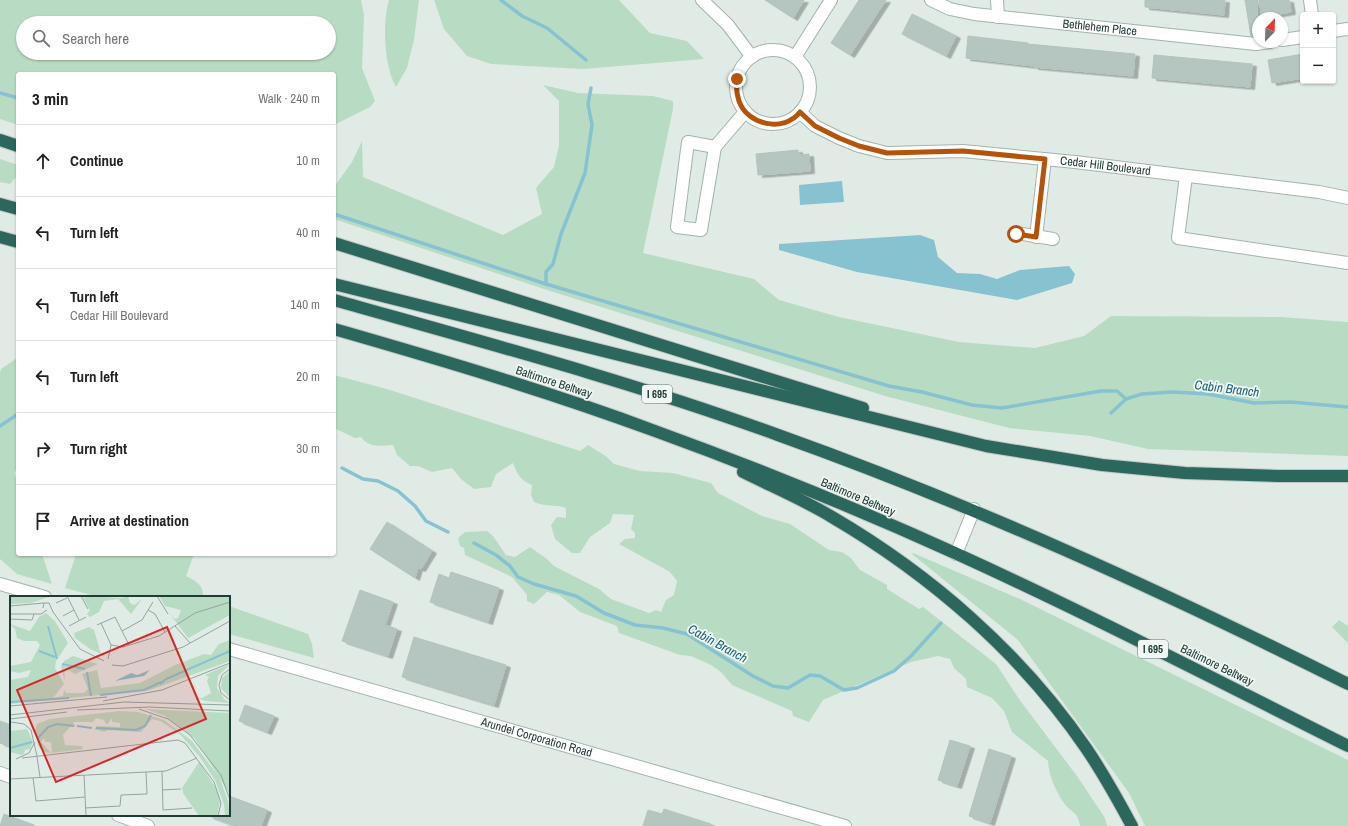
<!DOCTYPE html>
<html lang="en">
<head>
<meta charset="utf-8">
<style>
	body { margin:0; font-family:"Archivo Narrow",sans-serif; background:#f6f6f6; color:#222 }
	.controls { position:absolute; right:12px; top:12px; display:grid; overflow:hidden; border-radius:4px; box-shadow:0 1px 3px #0004 }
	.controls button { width:36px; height:36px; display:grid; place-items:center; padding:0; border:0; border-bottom:1px solid #e0e0e0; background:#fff; color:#222; font:20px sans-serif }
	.compass { position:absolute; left:1252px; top:12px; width:36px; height:36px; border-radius:50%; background:#fff; box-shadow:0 1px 3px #0004; rotate:23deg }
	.stop { position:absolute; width:12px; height:12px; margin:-9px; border:3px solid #b45309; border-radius:50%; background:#fff }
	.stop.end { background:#b45309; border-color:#fff; box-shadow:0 1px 4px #0008 }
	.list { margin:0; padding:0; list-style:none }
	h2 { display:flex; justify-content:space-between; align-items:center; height:52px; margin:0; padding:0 16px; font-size:17px }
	h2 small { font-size:13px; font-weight:400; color:#767676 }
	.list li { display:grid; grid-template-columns:26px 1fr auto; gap:12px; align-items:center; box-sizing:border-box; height:72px; padding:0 16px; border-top:1px solid #e0e0e0 }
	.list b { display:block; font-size:15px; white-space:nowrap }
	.list p { margin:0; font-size:13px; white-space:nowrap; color:#767676 }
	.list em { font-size:13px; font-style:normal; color:#767676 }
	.icon { flex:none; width:22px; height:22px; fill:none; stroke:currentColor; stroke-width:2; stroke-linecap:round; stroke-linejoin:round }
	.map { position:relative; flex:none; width:1348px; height:826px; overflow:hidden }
	.search { position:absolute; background:#fff; box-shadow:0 1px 3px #0004; left:16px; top:16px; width:320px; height:44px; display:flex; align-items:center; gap:10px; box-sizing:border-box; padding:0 14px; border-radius:22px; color:#767676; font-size:15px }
	.panel { position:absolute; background:#fff; box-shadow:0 1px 3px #0004; left:16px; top:72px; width:320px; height:484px; border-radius:4px }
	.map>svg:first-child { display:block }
</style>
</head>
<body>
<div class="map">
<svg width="1348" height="826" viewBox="0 0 1348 826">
	<defs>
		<filter id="shadow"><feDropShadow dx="4.5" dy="2.5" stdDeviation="0" flood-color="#0004"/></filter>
	</defs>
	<rect width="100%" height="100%" fill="#e0ebe6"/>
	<!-- green -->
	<g fill="#b8dcc3" fill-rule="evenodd">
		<path d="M0 0H361L364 15 362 68 375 101 370 107 334 125V74H18V125L0 119ZM23 23H329V53H23Z"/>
		<path d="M389 0H419L414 40 407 68 396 87C384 66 382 23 389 0Z"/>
		<polygon points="434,0 619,0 650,33 687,41 704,59 583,69 491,64 467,56 444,29"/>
		<polygon points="543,85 578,93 653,96 673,101 673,109 643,253 754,279 779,300 839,317 959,342 1035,348 1084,336 1111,316 1281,317 1348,322 1348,456 1148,449 1090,436 1009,428 885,396 547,290 334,219 334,187 352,162 362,141 363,177 503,235 542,214 536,188 554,167 559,145 559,101"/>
		<polygon points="0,159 18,165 18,180 15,178 10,184 0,182"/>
		<polygon points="18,345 18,467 14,473 18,484 18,554 42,554 52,584 17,574 0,559 0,373 1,369 17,358"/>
		<path d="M334 375 387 389 580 451 588 445 607 457 614 464 640 471 673 473 711 483 718 493 762 516 790 524 829 550 842 552 851 558 860 570 887 585V589L919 609 923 607 996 664 1019 699 1077 776 1105 818 1107 826H1080C1078 811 1071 813 1064 803 1055 790 1049 776 1048 761L1012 732 1004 711 992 698 967 687 966 679 954 668 950 659 938 656 911 662 823 700 809 722 793 716 792 711 732 685 721 672 711 665 691 656 680 655 619 633 617 626 580 612 559 595 547 592 534 604 527 601V595L512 577 465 555 464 548 460 546 458 538 465 532 487 531 493 536 506 555 515 557 530 547 547 559 554 566 599 589 611 599 649 613 656 610 661 612 666 600 674 595 677 581 670 572 619 544 625 539 635 538V533L631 529 634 515 613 514 610 523 590 537 580 553H572L555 539 551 525 557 517 566 518V508C554 504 545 507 534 502L531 495 532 485C521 481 517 474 513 463L496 474 491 487 474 489 461 479 452 468 432 472 418 466H410L397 455 393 445C381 446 369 448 361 437L355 438 334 428Z"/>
		<polygon points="913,553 1020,599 1348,760 1348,826 1145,826 1129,793 1018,640 912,554"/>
		<path d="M76 554H194L186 576C196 581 204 585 203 597H98L65 588Z"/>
		<polygon points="229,606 308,634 312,644 314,658 229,634"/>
		<polygon points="1339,620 1348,626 1348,643 1332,627"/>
	</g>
	<!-- water -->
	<g fill="#87c2d0">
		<polygon points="842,181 844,202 800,205 799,185"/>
		<polygon points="920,235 934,240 938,257 957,273 980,274 997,279 1020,270 1069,266 1075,274 1072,283 1017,300 857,272 779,250 779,244"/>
	</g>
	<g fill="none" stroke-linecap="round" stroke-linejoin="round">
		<!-- stream -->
		<g stroke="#87c2d0" stroke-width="3.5">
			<polyline points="501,0 522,16 547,28 586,60"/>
			<polyline points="0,93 18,98"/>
			<polyline points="334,214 546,284 889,386 922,392 972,405 1002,408 1101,391 1117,391 1126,399"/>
			<polyline points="546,284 546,272 553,264 561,234 585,173 592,125 588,104 591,88"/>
			<polyline points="1111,413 1126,399 1142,394 1172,392 1208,394 1254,403 1291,402 1348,407"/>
			<polyline points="0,426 18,414"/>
			<polyline points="342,468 363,479 378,481 398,491 415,506 426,521 448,532"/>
			<polyline points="474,543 496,555 510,566 518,577 534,584 576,596 604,613 635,625 663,628 687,634 753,676 773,686 788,688 810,675 820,676 844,690 857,688 894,671 911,656 941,623"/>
		</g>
	</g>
	<!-- building -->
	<g fill="#b5c5bf" stroke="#b2c4bd" filter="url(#shadow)">
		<polygon points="765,0 804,0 793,18"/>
		<polygon points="859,0 886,0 850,55 831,43"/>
		<polygon points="1145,0 1225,0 1224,15 1145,7"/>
		<polygon points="1245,0 1258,0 1255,36 1251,36"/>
		<polygon points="1259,0 1289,0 1291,12 1262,17"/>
		<polygon points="912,14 956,36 946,56 902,34"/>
		<polygon points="968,36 1028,43 1028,44 1135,54 1133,76 1034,67 1034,66 966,58"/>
		<polygon points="1303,54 1303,78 1272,83 1268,60"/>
		<polygon points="1154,55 1252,64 1250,87 1152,78"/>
		<polygon points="798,150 798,155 809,154 810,171 758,175 756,154"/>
		<polygon points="387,522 432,551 421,569 418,568 415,578 370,549"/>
		<polygon points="451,572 499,588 488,622 430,602 439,574 449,578"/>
		<polygon points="360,590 393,602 385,625 397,629 388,656 342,641"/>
		<polygon points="414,637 506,665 494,705 402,677"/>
		<polygon points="245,705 274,716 267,732 239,721"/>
		<polygon points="0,721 11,725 11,747 0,743"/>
		<polygon points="950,740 970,746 957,786 938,780"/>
		<polygon points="989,749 1011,756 990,823 969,816"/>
		<polygon points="229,796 267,810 261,826 236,826 209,816 229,815"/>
		<polygon points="664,809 711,824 710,826 643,826 648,810 662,814"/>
		<polygon points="4,814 34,825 34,826 0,826"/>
	</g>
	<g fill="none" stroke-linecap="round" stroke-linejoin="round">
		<!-- minor casing -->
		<g stroke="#a3b3ad" stroke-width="14">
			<g id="minor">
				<polyline points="702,0 728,25 752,57"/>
				<path id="s1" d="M931 0 950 9 974 14 1237 42 1256 44 1270 42"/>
				<polyline points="997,0 998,17"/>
				<polyline points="1310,0 1312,15"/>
				<polyline points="1333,31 1348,29"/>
				<polyline points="1282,40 1303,37"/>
				<circle cx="773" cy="87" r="37"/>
				<polyline points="795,57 831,0"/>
				<path id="s2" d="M800 112 815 126 839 138 859 146 887 153 963 151 1075 162 1319 192 1348 198"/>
				<polyline points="715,147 688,142 677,227 701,230 715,147 745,112"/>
				<polyline points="1186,176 1178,238 1348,263"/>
				<polyline points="1016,233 1053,239"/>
				<polyline points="1036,237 1045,159"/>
				<polyline points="956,554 974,509"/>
				<polyline points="0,584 45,597"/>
				<path id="s3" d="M229 649 845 826"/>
				<polyline points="0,773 11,777"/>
				<polyline points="118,815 148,826"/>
			</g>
		</g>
		<!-- highway casing -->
		<g stroke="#c1c8c6" stroke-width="14">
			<g id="highway">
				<polyline points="0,140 18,146"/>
				<polyline points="0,204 18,209"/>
				<polyline points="0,237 18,242"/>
				<polyline points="334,243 863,408"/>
				<polyline points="334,284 986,446 1102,465 1185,473 1278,476 1348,476"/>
				<path d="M334 300C483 342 633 382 778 435 974 505 1162 591 1348 684"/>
				<path d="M334 329C442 360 550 392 655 431 757 468 858 509 957 554 1089 614 1218 681 1348 746"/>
				<path d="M743 472C773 487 804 500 832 517 931 575 1021 653 1086 748 1103 773 1118 800 1132 826"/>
			</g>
		</g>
		<!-- minor -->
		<use href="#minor" stroke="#fff" stroke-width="12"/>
		<!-- highway -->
		<use href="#highway" stroke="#2c675d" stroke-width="12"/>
	</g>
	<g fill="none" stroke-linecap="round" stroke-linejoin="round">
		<!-- route -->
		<path stroke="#b45309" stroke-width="5" d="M737 79C736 87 736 93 739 101 747 125 784 133 800 112L815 126 839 138 859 146 887 153 963 151 1045 159 1036 237 1016 234"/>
	</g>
	<g text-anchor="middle" stroke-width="3.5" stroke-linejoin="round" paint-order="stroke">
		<!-- shield labels -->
		<g fill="#f0f7f4" stroke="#5e736e" stroke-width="1">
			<rect x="642" y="385" width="30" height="18" rx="3"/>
			<rect x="1138" y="640" width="30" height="18" rx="3"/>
		</g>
		<g font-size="11" font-weight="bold" fill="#203b35">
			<text x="657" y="398">I 695</text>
			<text x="1153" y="653">I 695</text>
		</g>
		<!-- street labels -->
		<g font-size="12" fill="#203b35" stroke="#f0f7f4">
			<text dy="4" stroke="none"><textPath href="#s1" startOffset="172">Bethlehem Place</textPath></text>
			<text dy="4" stroke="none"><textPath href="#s2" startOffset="317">Cedar Hill Boulevard</textPath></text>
			<text transform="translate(554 382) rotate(18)" y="4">Baltimore Beltway</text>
			<text transform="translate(858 497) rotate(23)" y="4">Baltimore Beltway</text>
			<text transform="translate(1217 665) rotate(26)" y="4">Baltimore Beltway</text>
			<text dy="4" stroke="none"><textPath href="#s3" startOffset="320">Arundel Corporation Road</textPath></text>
		</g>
		<!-- water labels -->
		<g font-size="13" font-style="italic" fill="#1b6376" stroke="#f0f7f4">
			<text transform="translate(1227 388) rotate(7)" y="5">Cabin Branch</text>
			<text transform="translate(718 643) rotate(29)" y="5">Cabin Branch</text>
		</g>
	</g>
	<!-- overview -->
	<g transform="translate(10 596)">
		<rect width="220" height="220" fill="#e0ebe6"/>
		<path d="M0 0H42L21 7 0 8ZM77 0 112 2 118 0 120 7 124 9 132 3 121 18 108 3 94 5 89 16 80 21 77 18 80 14 73 2ZM149 0H220V19L178 42 160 18 165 23 168 22 171 14 155 10ZM36 17 45 25 58 47 46 65 45 72 54 88 43 102 53 100 54 93 56 97H74L78 93 72 78 87 74 91 92 130 87 165 69 194 58 201 59 209 48 220 44V65L140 94 0 108V84L18 81 21 74 9 77 0 75V70L21 66 30 49 27 45H14L7 42 5 33 0 28 20 35 29 21ZM79 31 84 34 91 58 80 53 65 42 64 37ZM63 60 88 68 65 78 54 72 55 85 51 71 54 65ZM220 68 208 80 207 92 214 103 220 107 195 105 185 101 192 102 201 97 197 85 199 81 195 79ZM220 75V102L211 92 212 82ZM135 113 220 117V199L185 143 155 120ZM109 115 128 116 154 124 182 145 209 181 218 205 220 220H215L214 208 205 184 189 160 169 137 150 125 142 123 131 136 98 134 94 136 84 133 87 130 110 131V127L102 126V122L97 129 94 124 86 122 83 126H63L65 130 60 131 53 139 55 149 72 150 73 153 42 157 41 146H35L34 142 31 146 41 157 34 156 28 150 25 135 27 128 40 123ZM17 133 23 146 20 153 15 154 14 158 11 159 0 156V135ZM189 166 207 194 210 205 207 220H189L173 197 172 192Z" fill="#b8dcc3"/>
		<path d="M140 74 134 80 105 85 121 77 127 79Z" fill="#87c2d0"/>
		<path fill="none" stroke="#87c2d0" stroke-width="2" d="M38 30 47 63M29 55 45 61M52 68 75 73M77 76 81 100M150 88 156 83 220 55M90 99 134 94 151 86M0 106 59 102M67 130 82 132M86 132 126 134 135 130 141 119M28 142 38 131 47 128 64 130M0 152 22 146"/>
		<path fill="none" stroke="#93a59f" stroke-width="1" d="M57 0 69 24M71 0 78 13M147 0 158 18M46 7 57 2M0 10 34 7M33 12 34 7H39L43 16 70 53 94 65M138 14 145 18 155 36M0 18H31L37 14M53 20 64 14M0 23 22 24 24 18M91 27 101 49 98 63M87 29 105 21 119 49M59 30 76 21M165 30 180 47M112 35 132 24 143 6M101 49 113 51 149 40 185 17 220 6M102 69 113 70 173 51 220 25M220 73 212 79 209 89 211 97 220 104M93 105 152 94 220 67M0 110 97 101M129 113 158 123 180 139 211 179 220 204M67 114 140 111 220 115M0 119 114 106 220 109M0 123 57 116M1 126 14 128 21 134 27 160M27 161 30 181M12 162 168 144 175 147 204 186 211 207 208 220M6 163 19 157 25 146M152 175 153 214 182 212M74 179 76 220M23 182 26 205 75 201M0 183 156 175 187 162M152 194 171 193M75 212 110 210 111 199 137 198 136 176"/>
		<path fill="#d62828" fill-opacity="0.15" stroke="#d62828" stroke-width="2" d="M157 31 196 123 46 186 7 94Z"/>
		<rect width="220" height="220" fill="none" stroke="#203b35" stroke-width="2"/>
	</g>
</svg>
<div class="controls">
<button>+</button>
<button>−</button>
</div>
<svg class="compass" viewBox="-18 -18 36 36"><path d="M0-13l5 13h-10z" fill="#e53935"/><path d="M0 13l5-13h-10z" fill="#767676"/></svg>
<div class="stop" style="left:1016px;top:234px"></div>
<div class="stop end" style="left:737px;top:79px"></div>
<div class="search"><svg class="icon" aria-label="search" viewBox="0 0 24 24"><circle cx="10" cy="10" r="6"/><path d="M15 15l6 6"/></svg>Search here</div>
<section class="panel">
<h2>3 min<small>Walk · 240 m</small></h2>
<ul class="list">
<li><svg class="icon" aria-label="ahead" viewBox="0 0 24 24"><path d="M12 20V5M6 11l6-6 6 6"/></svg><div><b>Continue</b></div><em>10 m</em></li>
<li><svg class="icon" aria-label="left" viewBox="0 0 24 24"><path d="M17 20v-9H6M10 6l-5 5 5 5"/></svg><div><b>Turn left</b></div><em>40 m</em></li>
<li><svg class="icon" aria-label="left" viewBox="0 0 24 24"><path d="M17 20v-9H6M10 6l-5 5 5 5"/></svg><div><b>Turn left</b><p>Cedar Hill Boulevard</p></div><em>140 m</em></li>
<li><svg class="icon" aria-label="left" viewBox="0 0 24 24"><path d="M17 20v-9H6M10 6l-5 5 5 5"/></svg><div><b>Turn left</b></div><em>20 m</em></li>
<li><svg class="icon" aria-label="right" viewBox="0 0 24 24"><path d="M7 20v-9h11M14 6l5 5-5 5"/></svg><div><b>Turn right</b></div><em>30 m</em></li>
<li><svg class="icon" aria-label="arrive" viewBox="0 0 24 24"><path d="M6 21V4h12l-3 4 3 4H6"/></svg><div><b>Arrive at destination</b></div></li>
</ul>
</section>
</div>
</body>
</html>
